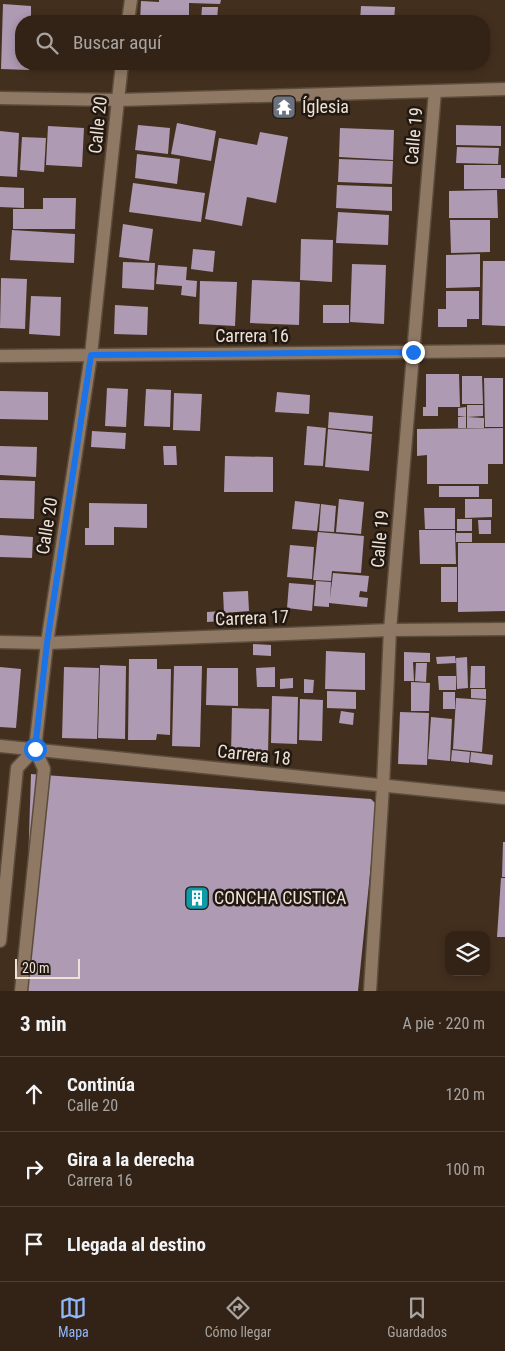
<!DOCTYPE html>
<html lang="es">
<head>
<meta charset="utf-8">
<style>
	body { margin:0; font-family:"Roboto Condensed",sans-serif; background:#3d2f23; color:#f1f3f6 }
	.controls { position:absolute; right:15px; bottom:15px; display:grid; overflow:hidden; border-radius:10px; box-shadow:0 2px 8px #0003 }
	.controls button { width:45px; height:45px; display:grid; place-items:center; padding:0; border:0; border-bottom:1px solid #4d4035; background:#322316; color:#f1f3f6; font:25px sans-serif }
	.scale { position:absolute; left:15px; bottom:12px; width:65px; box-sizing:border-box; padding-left:5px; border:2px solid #eee1d6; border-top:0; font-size:14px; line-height:18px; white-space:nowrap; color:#eee1d6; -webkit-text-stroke:4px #221a12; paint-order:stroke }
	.stop { position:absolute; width:15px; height:15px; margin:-11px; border:4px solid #1a73e8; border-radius:50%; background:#fff }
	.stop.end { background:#1a73e8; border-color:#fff; box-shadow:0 1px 5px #0008 }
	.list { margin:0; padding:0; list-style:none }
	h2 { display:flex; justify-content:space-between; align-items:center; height:65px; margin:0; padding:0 20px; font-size:21px }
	h2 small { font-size:16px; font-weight:400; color:#a8a4a1 }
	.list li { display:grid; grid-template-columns:32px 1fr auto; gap:15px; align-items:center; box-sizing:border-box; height:75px; padding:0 20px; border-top:1px solid #4d4035 }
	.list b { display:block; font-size:19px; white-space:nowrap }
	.list p { margin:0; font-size:16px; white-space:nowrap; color:#a8a4a1 }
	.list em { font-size:16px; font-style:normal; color:#a8a4a1 }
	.icon { flex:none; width:28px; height:28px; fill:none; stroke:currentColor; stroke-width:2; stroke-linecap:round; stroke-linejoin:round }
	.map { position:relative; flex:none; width:505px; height:991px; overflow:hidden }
	.search { position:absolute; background:#322316; box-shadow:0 2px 8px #0003; left:15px; right:15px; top:15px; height:55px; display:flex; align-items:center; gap:12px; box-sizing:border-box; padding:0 18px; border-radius:20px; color:#a8a4a1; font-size:19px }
	.sheet { height:290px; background:#322316 }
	nav { display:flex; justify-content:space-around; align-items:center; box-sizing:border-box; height:70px; border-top:1px solid #4d4035; background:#322316; font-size:14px; color:#a8a4a1 }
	nav a { display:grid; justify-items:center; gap:2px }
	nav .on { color:#90b8fd }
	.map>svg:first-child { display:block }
</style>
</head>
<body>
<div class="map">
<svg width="505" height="991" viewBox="0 0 505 991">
	<rect width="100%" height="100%" fill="#432f1e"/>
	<!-- building -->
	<g fill="#ae9ab2">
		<polygon points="159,0 221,0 220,4 189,3 189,21 140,21 141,1 159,2"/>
		<polygon points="3,4 31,6 31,21 21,21 21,64 29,64 29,70 1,69"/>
		<polygon points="361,6 395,7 394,21 360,21"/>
		<polygon points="202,7 218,7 217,21 201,21"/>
		<polygon points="63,17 94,18 94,21 63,21"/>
		<polygon points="61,64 92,64 92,68 61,66"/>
		<polygon points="140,64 183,64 183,69 140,67"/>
		<polygon points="177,123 216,131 211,161 171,154"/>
		<polygon points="138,125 170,128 168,154 135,150"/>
		<polygon points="456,125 501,126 501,146 456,145"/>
		<polygon points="48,126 84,128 82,167 46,165"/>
		<polygon points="340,128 394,130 393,160 339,157"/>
		<polygon points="0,131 19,133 17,177 0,176"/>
		<polygon points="260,132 288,137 276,203 247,197 242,226 205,219 219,138 257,145"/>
		<polygon points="22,137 46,138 44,172 20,170"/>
		<polygon points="457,147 499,148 498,164 456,163"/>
		<polygon points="137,154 180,159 177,184 135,178"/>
		<polygon points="339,159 393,161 392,184 338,182"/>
		<polygon points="464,165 501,165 501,178 505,178 505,189 464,189"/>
		<polygon points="133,183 205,193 201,222 129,212"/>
		<polygon points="337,185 392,187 392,211 336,208"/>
		<polygon points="0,187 24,188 24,208 0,207"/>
		<polygon points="497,190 498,218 449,218 449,191"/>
		<polygon points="43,198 76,198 75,229 13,229 13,209 43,209"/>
		<polygon points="338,212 389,215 388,245 336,243"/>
		<polygon points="450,220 490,220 490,252 451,253"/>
		<polygon points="123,224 153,229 149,261 119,257"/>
		<polygon points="12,230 75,234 74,263 10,260"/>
		<polygon points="301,239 333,240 332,282 300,280"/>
		<polygon points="193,249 215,251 213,272 191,269"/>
		<polygon points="480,254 480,287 446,288 446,255"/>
		<polygon points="483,261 505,261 505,326 482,325"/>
		<polygon points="123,262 155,263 154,290 122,288"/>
		<polygon points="352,264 386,265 384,324 350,322"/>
		<polygon points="158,265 187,267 186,280 197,281 196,297 181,295 182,286 156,284"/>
		<polygon points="1,278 27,279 25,329 0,328"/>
		<polygon points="252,280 300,282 299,325 250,323"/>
		<polygon points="200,281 237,282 235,326 199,324"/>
		<polygon points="446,291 479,291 479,319 467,319 467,327 438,327 438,309 446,309"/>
		<polygon points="31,296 61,297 60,336 29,334"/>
		<polygon points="115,305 148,307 147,335 114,334"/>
		<rect x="323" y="305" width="26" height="18"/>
		<polygon points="426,374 459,374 460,407 438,407 438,416 423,416 423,407 426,407"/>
		<polygon points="462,376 482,376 483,404 462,404"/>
		<polygon points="484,378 503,378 503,427 485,427"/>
		<polygon points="107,388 128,389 126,427 105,426"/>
		<polygon points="146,389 171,390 170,427 144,426"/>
		<polygon points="0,391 48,392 48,420 0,419"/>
		<polygon points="277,392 310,395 309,414 275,412"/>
		<polygon points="174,393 202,394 200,431 173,430"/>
		<polygon points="467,405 483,405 483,416 467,417"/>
		<polygon points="466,407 466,417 458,416 458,408"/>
		<polygon points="329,412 373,416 372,432 328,428"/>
		<rect x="458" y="417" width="8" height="11"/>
		<polygon points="467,417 484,418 484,428 467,428"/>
		<polygon points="307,426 326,428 323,466 304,465"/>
		<polygon points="503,428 503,464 488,464 488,484 427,484 427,455 417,456 417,429"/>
		<polygon points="328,429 372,434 369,471 325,467"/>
		<polygon points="92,431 126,433 125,449 91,447"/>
		<polygon points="0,446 37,447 36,477 0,475"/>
		<polygon points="163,446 176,446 177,465 164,465"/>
		<polygon points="225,456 273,457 273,492 224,492"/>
		<polygon points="0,480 35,481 34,519 0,518"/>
		<rect x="439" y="486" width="40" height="11"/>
		<polygon points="339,499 364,502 361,534 336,532"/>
		<polygon points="465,499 492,499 492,517 465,518"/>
		<polygon points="295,501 320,504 317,531 292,529"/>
		<polygon points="89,503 147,504 147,528 114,527 114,545 85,545 85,528 89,528"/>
		<polygon points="321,504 336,506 334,532 319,531"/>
		<polygon points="424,508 455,508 455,529 425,529"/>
		<rect x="457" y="519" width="15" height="12"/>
		<polygon points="478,520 491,520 491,534 479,534"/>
		<polygon points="419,530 455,530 456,564 420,564"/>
		<polygon points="318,532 364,536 361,573 332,571 331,581 313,580"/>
		<rect x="456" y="533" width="16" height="9"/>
		<polygon points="0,535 33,537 32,558 0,557"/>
		<polygon points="458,543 505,543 505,611 458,612"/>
		<polygon points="290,545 314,547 312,579 287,577"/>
		<rect x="441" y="567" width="16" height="35"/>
		<polygon points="333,573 369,576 367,592 360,591 359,597 368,598 367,607 329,603 329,607 314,606 316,581 331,582 330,598"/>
		<polygon points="289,583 314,585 312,611 287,608"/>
		<polygon points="248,591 249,611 224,613 223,592"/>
		<polygon points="223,611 223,621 207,622 207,612"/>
		<polygon points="253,644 271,645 271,656 253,655"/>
		<polygon points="326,651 365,653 365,690 325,689"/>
		<polygon points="404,652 430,653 430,662 413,662 414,681 404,681"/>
		<polygon points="455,656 456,663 437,664 436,657"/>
		<polygon points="467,657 468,688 457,689 456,658"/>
		<polygon points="129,659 157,659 157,669 171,669 170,735 157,734 156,740 128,740"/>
		<polygon points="416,663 427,663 426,682 415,681"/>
		<polygon points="100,665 126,666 125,739 98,738"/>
		<polygon points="174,666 202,666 200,747 172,746"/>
		<polygon points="471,666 485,666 485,688 470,688"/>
		<polygon points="0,667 21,669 16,728 0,727"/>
		<polygon points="64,667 99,668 97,739 62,738"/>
		<polygon points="275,667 275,687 257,687 256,668"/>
		<polygon points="207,668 238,668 238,706 206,705"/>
		<polygon points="438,676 456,676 456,690 439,690"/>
		<polygon points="293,678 293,688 280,689 280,679"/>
		<polygon points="304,679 314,680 313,693 304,693"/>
		<polygon points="411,682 430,683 429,711 411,711"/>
		<polygon points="471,689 486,689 486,699 471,698"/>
		<polygon points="327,691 356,692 356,709 327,708"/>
		<rect x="443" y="692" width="12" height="17"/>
		<polygon points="272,696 298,697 297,744 271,743"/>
		<polygon points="456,698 486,700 482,752 453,749"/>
		<polygon points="300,699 323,700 322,741 299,740"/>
		<polygon points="232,708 269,709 268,754 231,754"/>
		<polygon points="341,711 354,713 353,725 339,723"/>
		<polygon points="400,712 429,713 427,765 398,764"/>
		<polygon points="431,717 452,719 450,761 428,759"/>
		<polygon points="452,750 470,752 469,763 451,761"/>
		<polygon points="471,752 493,755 492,765 470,762"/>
		<polygon points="31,774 371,799 377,805 358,991 24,991"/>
		<polygon points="503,842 505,842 505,877 502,877"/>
		<polygon points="501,878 505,878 505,937 497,937"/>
	</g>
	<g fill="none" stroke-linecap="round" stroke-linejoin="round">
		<!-- minor casing -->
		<g stroke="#5c4c3c" stroke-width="15">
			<g id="minor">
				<polyline points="128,21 131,0"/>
				<polyline points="0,98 118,100 505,89"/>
				<polyline points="0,356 505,351"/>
				<polyline points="0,642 47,643 390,630 505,629"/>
				<polyline points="0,746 505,798"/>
				<polyline points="0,941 17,768 35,749"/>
				<polyline points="21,991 44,769 35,749 47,643 91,355 118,100 122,64"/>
				<polyline points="370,991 383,786 390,630 435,91"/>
			</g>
		</g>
		<!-- minor -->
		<use href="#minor" stroke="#8f7965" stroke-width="12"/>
	</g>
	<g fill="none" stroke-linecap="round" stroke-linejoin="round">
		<!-- route -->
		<polyline stroke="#1a73e8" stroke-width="6" points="35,749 47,643 91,355 413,352"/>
	</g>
	<!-- icons -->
	<defs>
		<g id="temple-square" transform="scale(1.25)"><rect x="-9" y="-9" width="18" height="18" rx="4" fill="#6b7280" stroke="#221a12"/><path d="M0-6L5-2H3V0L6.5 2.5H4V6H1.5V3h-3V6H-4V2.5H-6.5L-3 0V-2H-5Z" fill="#fff"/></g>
		<g id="building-square" transform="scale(1.25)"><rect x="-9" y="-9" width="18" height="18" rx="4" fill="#0f9aa8" stroke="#221a12"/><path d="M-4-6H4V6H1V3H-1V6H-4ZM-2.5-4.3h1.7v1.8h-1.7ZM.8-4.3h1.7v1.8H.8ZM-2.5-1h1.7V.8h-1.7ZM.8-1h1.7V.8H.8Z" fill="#fff"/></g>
	</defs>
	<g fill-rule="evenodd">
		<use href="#temple-square" x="284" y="107"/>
		<use href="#building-square" x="197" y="898"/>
	</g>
	<g text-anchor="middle" stroke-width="5" stroke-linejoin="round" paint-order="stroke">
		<!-- poi labels -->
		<g font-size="18" fill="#eee1d6" stroke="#221a12" text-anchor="start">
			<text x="302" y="113">Íglesia</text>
			<text x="214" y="904">CONCHA CUSTICA</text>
		</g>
		<!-- street labels -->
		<g font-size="18" fill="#eee1d6" stroke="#221a12">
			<text transform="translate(98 125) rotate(-84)" y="6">Calle 20</text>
			<text transform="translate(414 136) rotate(-85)" y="6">Calle 19</text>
			<text x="252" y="342">Carrera 16</text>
			<text transform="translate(47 526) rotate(-81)" y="6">Calle 20</text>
			<text transform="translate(380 539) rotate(-85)" y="6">Calle 19</text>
			<text transform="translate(252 618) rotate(-2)" y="6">Carrera 17</text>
			<text transform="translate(254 755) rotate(6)" y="6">Carrera 18</text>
		</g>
	</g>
</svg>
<div class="controls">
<button><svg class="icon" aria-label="layers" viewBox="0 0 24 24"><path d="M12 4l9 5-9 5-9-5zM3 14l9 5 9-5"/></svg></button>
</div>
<div class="scale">20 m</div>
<div class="stop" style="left:35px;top:749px"></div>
<div class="stop end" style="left:413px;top:352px"></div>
<div class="search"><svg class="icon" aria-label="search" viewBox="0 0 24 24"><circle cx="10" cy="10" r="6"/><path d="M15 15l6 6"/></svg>Buscar aquí</div>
</div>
<section class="sheet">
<h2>3 min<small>A pie · 220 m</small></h2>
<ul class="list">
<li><svg class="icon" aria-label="ahead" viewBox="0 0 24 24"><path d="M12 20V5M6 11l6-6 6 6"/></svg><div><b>Continúa</b><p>Calle 20</p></div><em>120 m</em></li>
<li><svg class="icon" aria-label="right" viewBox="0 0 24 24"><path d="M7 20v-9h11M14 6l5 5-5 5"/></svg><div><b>Gira a la derecha</b><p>Carrera 16</p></div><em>100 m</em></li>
<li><svg class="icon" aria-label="arrive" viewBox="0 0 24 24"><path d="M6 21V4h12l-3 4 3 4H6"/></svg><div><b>Llegada al destino</b></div></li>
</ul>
</section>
<nav>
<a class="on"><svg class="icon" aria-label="map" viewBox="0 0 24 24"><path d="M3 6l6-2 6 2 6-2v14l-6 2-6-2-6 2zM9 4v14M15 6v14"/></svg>Mapa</a>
<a><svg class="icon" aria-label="directions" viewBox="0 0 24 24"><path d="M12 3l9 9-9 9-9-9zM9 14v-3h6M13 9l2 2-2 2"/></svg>Cómo llegar</a>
<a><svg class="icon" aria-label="saved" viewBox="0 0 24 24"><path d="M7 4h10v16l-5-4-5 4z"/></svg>Guardados</a>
</nav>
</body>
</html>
